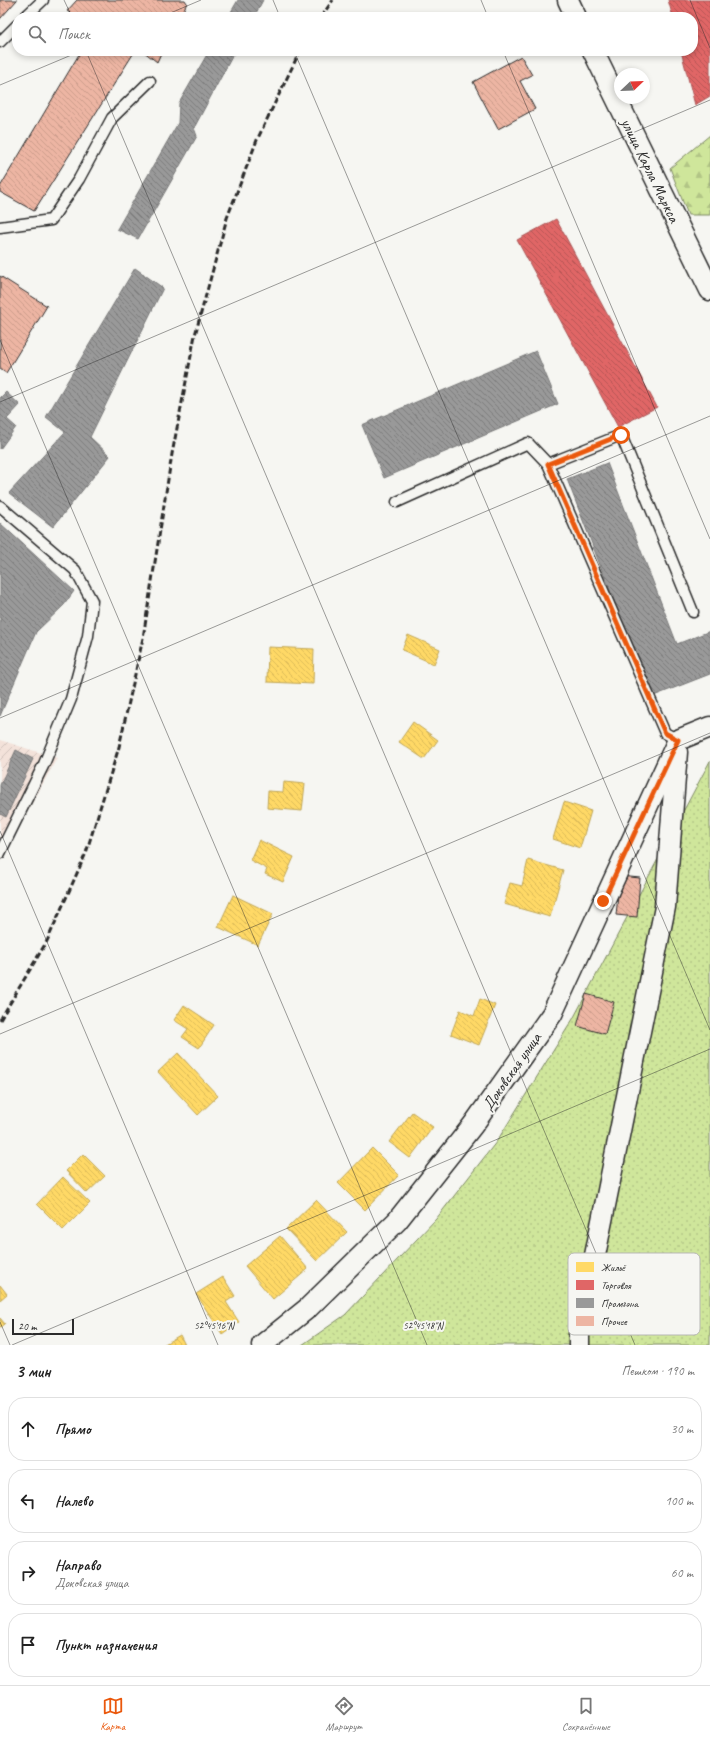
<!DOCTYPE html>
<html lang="ru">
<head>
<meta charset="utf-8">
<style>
	body { margin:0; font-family:Caveat,sans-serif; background:#f6f6f6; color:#222 }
	.compass { position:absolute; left:614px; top:68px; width:36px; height:36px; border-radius:50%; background:#fff; box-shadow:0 2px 6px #0003; rotate:67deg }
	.scale { position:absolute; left:12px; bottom:10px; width:62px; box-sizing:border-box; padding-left:4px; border:2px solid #2b2b2b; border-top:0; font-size:11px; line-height:14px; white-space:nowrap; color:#2b2b2b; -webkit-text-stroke:3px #f6f6f2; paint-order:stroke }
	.stop { position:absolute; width:12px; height:12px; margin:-9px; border:3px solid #ea580c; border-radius:50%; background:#fff }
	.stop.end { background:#ea580c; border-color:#fff; box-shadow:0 1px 4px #0008 }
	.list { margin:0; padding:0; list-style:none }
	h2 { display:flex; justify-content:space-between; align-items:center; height:52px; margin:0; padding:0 16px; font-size:17px }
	h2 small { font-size:13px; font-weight:400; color:#767676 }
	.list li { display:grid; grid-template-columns:26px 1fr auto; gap:12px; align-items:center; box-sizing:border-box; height:64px; margin:0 8px 8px; padding:0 8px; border:1px solid #e0e0e0; border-radius:16px }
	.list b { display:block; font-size:15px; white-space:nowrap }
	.list p { margin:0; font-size:13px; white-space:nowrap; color:#767676 }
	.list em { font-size:13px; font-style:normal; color:#767676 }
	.icon { flex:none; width:22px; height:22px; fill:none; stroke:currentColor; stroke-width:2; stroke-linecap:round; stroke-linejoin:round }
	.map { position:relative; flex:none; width:710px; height:1345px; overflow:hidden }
	.search { position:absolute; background:#fff; box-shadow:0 2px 6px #0003; left:12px; right:12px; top:12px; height:44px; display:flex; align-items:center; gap:10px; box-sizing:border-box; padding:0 14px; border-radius:16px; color:#767676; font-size:15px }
	.sheet { height:340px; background:#fff }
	nav { display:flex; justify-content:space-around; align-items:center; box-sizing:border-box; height:56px; border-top:1px solid #e0e0e0; background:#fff; font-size:11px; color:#767676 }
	nav a { display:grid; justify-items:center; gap:2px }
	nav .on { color:#ea580c }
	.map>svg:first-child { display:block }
</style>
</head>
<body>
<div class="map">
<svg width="710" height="1345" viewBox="0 0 710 1345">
	<defs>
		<pattern id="industrial-furrows" width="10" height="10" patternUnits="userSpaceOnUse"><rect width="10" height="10" fill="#f3e2da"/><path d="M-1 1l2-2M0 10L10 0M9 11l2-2" fill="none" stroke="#d0c2bb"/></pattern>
		<pattern id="grass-dots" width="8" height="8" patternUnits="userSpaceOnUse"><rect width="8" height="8" fill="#cfe69b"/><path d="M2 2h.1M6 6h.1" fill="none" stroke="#b2c586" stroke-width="1.8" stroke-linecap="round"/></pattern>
		<pattern id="forest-firs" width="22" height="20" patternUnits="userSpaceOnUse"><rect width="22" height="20" fill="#cfe69b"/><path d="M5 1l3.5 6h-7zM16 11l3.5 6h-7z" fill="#b2c586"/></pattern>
		<pattern id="homes-back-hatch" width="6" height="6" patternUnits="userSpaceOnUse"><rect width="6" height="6" fill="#ffd966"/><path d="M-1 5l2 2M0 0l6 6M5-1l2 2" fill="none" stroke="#dbba59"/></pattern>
		<pattern id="shops-back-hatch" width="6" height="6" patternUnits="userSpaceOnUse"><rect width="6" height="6" fill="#e06666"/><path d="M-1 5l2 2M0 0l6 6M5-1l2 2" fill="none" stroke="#b65454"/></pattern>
		<pattern id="industry-back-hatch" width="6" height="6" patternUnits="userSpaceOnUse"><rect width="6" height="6" fill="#999"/><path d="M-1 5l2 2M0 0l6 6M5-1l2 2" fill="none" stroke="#7d7d7d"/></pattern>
		<pattern id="building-back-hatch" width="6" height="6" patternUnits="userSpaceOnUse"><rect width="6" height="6" fill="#edb5a3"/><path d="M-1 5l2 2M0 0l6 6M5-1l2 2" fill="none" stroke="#cb9c8c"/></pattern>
	</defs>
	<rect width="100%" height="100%" fill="#f6f6f2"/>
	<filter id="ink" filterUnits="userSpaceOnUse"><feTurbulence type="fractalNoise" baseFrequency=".025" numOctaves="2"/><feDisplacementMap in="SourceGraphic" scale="8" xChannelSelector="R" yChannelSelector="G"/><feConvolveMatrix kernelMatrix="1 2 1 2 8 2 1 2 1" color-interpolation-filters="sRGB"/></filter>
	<g filter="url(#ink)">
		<!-- industrial -->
		<polygon fill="url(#industrial-furrows)" points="0,740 57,758 0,862"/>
		<!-- grass -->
		<polygon fill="url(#grass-dots)" stroke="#7d8863" points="710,761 710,1345 302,1345 345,1315 436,1219 497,1141 573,1019"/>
		<!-- forest -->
		<polygon fill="url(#forest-firs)" stroke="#7d8863" points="710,135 710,215 688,215 670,168"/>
		<!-- homes -->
		<g fill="url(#homes-back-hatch)" stroke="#bfa554">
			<polygon points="408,635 440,649 434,664 402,650"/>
			<polygon points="268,647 314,649 313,684 267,682"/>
			<polygon points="413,722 438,740 424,759 399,742"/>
			<polygon points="284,782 305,784 302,811 267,808 268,791 283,792"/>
			<polygon points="564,802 591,811 580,848 553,839"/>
			<polygon points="259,840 294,857 283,882 265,874 267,869 250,860"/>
			<polygon points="528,860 563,870 550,917 504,904 510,883 522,886"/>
			<polygon points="233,895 273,914 258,945 218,927"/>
			<polygon points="480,999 495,1005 479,1045 451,1034 460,1010 474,1016"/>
			<polygon points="184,1005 214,1025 199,1048 182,1037 188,1029 174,1020"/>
			<polygon points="178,1053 218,1096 198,1115 158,1072"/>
			<polygon points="412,1112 433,1127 410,1158 389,1142"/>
			<polygon points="372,1148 399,1175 365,1210 338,1183"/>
			<polygon points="83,1154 105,1176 87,1193 66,1171"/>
			<polygon points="63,1177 90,1203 63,1230 37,1204"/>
			<polygon points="316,1200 347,1232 317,1261 286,1229"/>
			<polygon points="280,1236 308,1269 273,1299 245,1266"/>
			<polygon points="223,1277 235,1296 226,1302 239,1322 222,1334 196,1294"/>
			<polygon points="0,1285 7,1294 0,1300"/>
			<polygon points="0,1318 5,1324 0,1328"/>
			<polygon points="180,1335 185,1345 163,1345"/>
		</g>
		<!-- shops -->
		<g fill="url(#shops-back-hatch)" stroke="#aa5454">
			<polygon points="668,0 710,0 710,96 695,105 681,51 693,51 693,17 673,17"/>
			<polygon points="556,219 657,407 618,427 517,240"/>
		</g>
		<!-- industry -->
		<g fill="url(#industry-back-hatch)" stroke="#787878">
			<polygon points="238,0 263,0 254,17 228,17"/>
			<polygon points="209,51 235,51 194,128 197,136 138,239 117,229 178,123 179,103"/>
			<polygon points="135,268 163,288 90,437 110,456 53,527 9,493 65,432 46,417"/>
			<polygon points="536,351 558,404 384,478 362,425"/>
			<polygon points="6,392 20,405 7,419 16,427 0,449 0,398"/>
			<polygon points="607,463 677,644 710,631 710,674 651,697 567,479"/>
			<polygon points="0,523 74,591 64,605 36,632 0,716"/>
			<polygon points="16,750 33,759 6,817 0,814 0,785"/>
		</g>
		<!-- building -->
		<g fill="url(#building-back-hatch)" stroke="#2b2b2b">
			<polygon points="0,0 17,0 0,19"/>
			<polygon points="77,0 185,0 187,3 180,17 76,17 67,11"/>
			<polygon points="81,51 135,51 34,211 0,192 0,187"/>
			<polygon points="143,51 162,51 157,62"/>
			<polygon points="521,56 532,75 520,81 535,109 498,129 473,82"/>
			<polygon points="0,276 47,306 6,373 0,369"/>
			<polygon points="620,876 640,878 637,917 616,915"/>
			<polygon points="586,994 614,1002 605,1034 577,1026"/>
		</g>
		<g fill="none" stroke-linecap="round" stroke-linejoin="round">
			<!-- service casing -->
			<g stroke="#2b2b2b" stroke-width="13">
				<g id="service">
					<polyline points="25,17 43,0"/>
					<polyline points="0,42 17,25"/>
					<polyline points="0,227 51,220 79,179 112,118 150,81"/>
					<polyline points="397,502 528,443 548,464"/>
					<polyline points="0,506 75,570 92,601 88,636 71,699 44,764 0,853"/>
					<polyline points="678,740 665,733 548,464 621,435 693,612"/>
				</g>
			</g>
			<!-- minor casing -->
			<g stroke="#2b2b2b" stroke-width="23">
				<g id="minor">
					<polyline points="568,0 576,17"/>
					<polyline points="593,51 710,290"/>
					<polyline points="678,740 710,727"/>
					<polyline points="262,1345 308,1308 397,1221 473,1125 552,1014 678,740"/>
					<polyline points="579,1345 579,1335 665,907 677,752"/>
				</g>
			</g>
			<!-- service -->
			<use href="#service" stroke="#f6f6f2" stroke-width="10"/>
			<!-- minor -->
			<use href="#minor" stroke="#f6f6f2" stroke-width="20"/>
			<!-- rail -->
			<g stroke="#2b2b2b" stroke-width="3" stroke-dasharray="6 3" stroke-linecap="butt">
				<polyline points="321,17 333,0"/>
				<polyline points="0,1020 47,941 86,853 119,747 143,638 172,454 195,335 227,218 257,140 300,51"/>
			</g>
		</g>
	</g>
	<g fill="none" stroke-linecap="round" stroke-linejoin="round" filter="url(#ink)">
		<!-- route -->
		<polyline stroke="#ea580c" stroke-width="5" points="603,901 678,740 665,733 548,464 621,435"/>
	</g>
	<!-- ticks -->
	<path fill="none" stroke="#2b2b2b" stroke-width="1" stroke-opacity="0.45" d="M64 0 72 17M273 0 280 17M481 0 488 17M690 0 710 48M161 17 201 0M86 51 635 1345M294 51 710 1030M503 51 710 539M0 85 81 51M0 340 427 1345M0 402 710 100M0 718 710 416M0 831 218 1345M0 1034 710 733M0 1322 10 1345M12 1345 710 1049"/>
	<g text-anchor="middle" stroke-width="4" stroke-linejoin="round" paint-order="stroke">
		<!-- street labels -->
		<g font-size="16" fill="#2b2b2b" stroke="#f6f6f2">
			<text transform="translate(651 170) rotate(64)" y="6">улица Карла Маркса</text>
			<text transform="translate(511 1071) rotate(-55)" y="6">Доковская улица</text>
		</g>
	</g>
	<!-- legend -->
	<rect x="568" y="1253" width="132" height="82" rx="6" fill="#f6f6f2" stroke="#b9b9b6" stroke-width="1"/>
	<rect x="576" y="1262" width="18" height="10" fill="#ffd966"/>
	<rect x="576" y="1280" width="18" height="10" fill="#e06666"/>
	<rect x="576" y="1298" width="18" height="10" fill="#999"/>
	<rect x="576" y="1316" width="18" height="10" fill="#edb5a3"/>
	<g font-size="11" fill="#2b2b2b">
		<text x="601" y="1271">Жильё</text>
		<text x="601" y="1289">Торговля</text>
		<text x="601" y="1307">Промзона</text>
		<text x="601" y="1325">Прочее</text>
	</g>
	<g font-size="10" text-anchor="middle" fill="#2b2b2b" stroke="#f6f6f2" stroke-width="4" stroke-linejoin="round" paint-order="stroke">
		<text x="214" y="1329">52°45'16"N</text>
		<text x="423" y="1329">52°45'18"N</text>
	</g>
</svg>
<svg class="compass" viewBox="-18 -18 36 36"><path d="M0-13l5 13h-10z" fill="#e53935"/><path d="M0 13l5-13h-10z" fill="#767676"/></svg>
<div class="scale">20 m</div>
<div class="stop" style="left:621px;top:435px"></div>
<div class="stop end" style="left:603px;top:901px"></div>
<div class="search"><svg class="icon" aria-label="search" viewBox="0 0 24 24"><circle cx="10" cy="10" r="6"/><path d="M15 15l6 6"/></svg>Поиск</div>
</div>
<section class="sheet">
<h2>3 мин<small>Пешком · 190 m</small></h2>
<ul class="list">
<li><svg class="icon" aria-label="ahead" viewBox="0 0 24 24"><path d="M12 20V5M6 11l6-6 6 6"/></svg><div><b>Прямо</b></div><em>30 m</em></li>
<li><svg class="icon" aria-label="left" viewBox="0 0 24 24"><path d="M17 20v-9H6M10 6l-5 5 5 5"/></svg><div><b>Налево</b></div><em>100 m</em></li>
<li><svg class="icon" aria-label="right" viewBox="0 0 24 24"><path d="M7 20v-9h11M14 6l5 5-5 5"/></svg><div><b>Направо</b><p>Доковская улица</p></div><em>60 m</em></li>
<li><svg class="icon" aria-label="arrive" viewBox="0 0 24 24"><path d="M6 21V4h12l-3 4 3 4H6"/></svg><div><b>Пункт назначения</b></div></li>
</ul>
</section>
<nav>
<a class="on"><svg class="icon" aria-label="map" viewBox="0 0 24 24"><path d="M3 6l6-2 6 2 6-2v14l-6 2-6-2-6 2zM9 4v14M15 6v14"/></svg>Карта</a>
<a><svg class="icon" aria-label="directions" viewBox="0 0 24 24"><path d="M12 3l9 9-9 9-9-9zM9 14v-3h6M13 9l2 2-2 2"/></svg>Маршрут</a>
<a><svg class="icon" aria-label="saved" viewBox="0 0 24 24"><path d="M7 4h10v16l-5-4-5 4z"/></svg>Сохранённые</a>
</nav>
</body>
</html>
